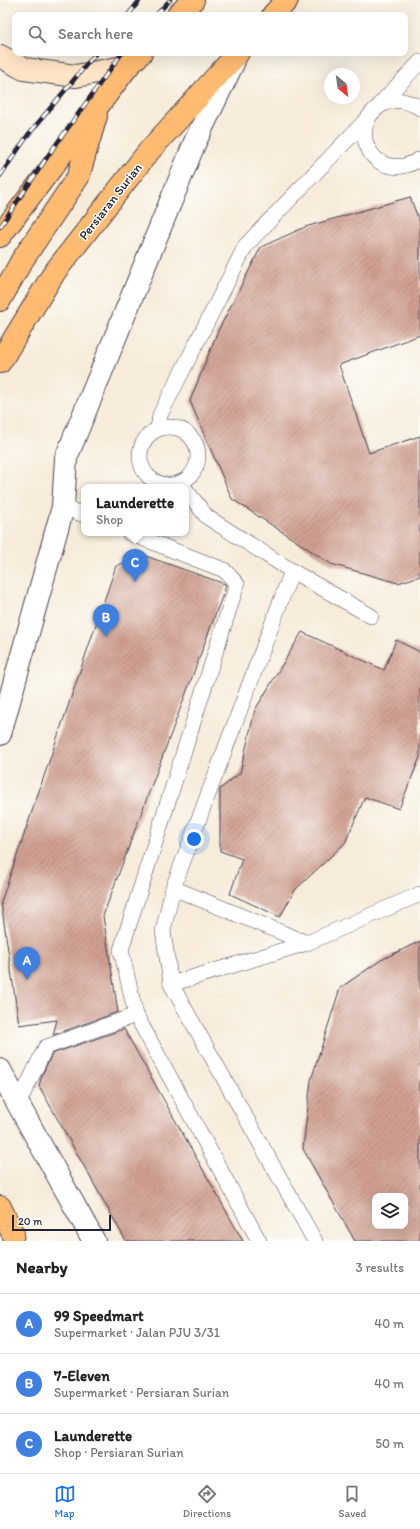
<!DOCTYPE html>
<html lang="en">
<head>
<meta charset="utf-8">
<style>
	body { margin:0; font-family:Itim,sans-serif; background:#f2f2f2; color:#222 }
	.controls { position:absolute; right:12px; bottom:12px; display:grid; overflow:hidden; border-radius:8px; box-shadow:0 4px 16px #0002 }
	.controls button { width:36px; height:36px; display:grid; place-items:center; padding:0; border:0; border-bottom:1px solid #e0e0e0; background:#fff; color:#222; font:20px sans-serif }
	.compass { position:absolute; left:324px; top:68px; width:36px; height:36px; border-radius:50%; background:#fff; box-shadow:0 4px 16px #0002; rotate:151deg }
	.scale { position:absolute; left:12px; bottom:10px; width:99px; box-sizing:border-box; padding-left:4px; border:2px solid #22223b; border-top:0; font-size:11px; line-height:14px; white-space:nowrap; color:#22223b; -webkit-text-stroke:3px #fdfcf7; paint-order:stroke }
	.you { position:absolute; left:194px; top:839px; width:14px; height:14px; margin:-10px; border:3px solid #fff; border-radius:50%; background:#1a73e8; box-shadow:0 0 0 6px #1a73e833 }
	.badge { display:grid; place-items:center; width:26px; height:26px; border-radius:50%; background:#1a73e8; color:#fff; font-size:13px; font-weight:700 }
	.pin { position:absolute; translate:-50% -33px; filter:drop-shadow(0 1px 2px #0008) }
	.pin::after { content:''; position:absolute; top:21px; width:14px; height:12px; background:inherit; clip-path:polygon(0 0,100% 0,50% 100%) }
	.popup { position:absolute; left:81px; top:484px; width:108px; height:52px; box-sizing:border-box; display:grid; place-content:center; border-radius:8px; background:#fff; filter:drop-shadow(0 1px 3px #0005); font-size:13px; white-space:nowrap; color:#767676 }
	.popup b { font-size:15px; color:#222 }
	.popup::after { content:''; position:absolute; left:50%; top:100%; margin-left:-8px; border:8px solid transparent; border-top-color:#fff }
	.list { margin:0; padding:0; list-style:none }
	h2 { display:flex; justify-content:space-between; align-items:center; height:52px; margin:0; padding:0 16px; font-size:17px }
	h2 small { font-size:13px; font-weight:400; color:#767676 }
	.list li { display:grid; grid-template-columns:26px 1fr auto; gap:12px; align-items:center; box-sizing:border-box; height:60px; padding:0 16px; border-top:1px solid #e0e0e0 }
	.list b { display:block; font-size:15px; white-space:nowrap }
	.list p { margin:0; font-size:13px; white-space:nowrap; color:#767676 }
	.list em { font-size:13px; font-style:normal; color:#767676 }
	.icon { flex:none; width:22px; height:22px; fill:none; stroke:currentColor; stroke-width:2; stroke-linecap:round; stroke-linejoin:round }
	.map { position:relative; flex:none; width:420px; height:1241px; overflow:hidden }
	.search { position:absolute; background:#fff; box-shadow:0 4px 16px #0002; left:12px; right:12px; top:12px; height:44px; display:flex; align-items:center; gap:10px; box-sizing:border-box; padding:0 14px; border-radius:8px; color:#767676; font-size:15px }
	.sheet { height:232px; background:#fff }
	nav { display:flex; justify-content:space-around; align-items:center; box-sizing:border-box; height:56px; border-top:1px solid #e0e0e0; background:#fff; font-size:11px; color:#767676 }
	nav a { display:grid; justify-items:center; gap:2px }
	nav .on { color:#1a73e8 }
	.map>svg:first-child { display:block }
</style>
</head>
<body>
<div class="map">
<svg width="420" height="1241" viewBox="0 0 420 1241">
	<defs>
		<pattern id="building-hatch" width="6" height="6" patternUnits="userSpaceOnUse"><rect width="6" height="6" fill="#d1a092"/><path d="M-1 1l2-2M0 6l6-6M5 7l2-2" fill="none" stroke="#a98278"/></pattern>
	</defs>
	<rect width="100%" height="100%" fill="#fdfcf7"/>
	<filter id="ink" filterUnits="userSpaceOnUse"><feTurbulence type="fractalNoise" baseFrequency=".025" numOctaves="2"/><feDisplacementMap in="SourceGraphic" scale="8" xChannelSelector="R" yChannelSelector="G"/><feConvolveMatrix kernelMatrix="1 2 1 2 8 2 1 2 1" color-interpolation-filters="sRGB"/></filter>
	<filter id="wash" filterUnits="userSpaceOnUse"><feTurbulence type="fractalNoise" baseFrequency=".012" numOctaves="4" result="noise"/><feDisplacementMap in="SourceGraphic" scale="16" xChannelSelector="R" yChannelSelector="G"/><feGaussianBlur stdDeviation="0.9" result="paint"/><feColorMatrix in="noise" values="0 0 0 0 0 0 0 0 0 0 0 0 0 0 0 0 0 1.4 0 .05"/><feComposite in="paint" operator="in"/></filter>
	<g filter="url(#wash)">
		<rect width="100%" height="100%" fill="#f7ecda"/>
		<g id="blocks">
			<!-- building -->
			<g fill="url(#building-hatch)" fill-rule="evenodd">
				<polygon points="410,197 420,223 420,335 339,365 369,453 420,436 420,576 398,583 331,564 232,499 190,401 217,333 261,247 305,227"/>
				<polygon points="143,555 225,584 226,586 103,916 118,1012 53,1035 57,1020 19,1025 1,902 116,566"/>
				<polygon points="302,632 384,670 396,640 420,652 420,757 399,809 365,797 345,843 295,890 280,917 230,894 242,859 220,851 220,789 240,773 255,710"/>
				<path d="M420 941V1241H355L303 1149 311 1080 340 988 381 960ZM375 1196H405V1226H375Z"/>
				<polygon points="124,1029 243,1241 126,1241 39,1086 42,1075 52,1054"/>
			</g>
		</g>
	</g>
	<g filter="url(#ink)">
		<use href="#blocks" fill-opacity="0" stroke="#424053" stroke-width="1"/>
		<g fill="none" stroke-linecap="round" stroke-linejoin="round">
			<!-- lane casing -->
			<g stroke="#424053" stroke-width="16">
				<g id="lane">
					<polyline points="380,104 420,62"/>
					<path d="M420 108C408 101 395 97 383 104 343 126 374 188 420 159"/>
					<circle cx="169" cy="456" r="29"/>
					<polyline points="158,429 160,415 246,245 368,118"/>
					<polyline points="186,490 207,517 292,571 173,888 163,931 171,984 315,1241"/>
					<polyline points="63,507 84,515"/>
					<polyline points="129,533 224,570 237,584 121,950 136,1015 259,1241"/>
					<polyline points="292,571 371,616"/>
					<polyline points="173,888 307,943"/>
					<polyline points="171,984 307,943 420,894"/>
					<polyline points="18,1104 46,1047 136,1015"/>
				</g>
			</g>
			<!-- street casing -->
			<g stroke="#424053" stroke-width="24">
				<g id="street">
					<polyline points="0,734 63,507 66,458 195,142 234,61"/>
					<polyline points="0,1070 18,1104 94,1241"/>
				</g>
			</g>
			<!-- secondary casing -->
			<g stroke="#424053" stroke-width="24">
				<polyline id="secondary" points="0,56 24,69 76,76 128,66"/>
			</g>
			<!-- primary casing -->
			<g stroke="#424053" stroke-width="24">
				<g id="primary">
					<polyline points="178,15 193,0"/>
					<polyline points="273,15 287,0"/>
					<polyline points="0,236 128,66 141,53"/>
					<polyline points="0,300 21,262 78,177 96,116"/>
					<polyline points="0,362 54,273 149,151 238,53"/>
					<polyline points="0,1207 13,1234"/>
				</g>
			</g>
			<!-- lane -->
			<use href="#lane" stroke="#fff" stroke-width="15"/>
			<!-- street -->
			<use href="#street" stroke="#fff" stroke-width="22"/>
			<!-- secondary -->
			<use href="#secondary" stroke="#ffe4c6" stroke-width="22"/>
			<!-- primary -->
			<use href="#primary" stroke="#febb71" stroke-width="22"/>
			<!-- rail casing -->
			<g stroke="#22223b" stroke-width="4.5">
				<g id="rail">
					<polyline points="128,15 140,0"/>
					<polyline points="156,15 170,0"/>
					<polyline points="0,176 28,135 96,53"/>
					<polyline points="0,227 52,150 122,53"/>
				</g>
			</g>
			<!-- rail -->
			<use href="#rail" stroke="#fdfcf7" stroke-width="3" stroke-dasharray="9" stroke-linecap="butt"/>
		</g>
	</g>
	<g text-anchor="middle" stroke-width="3" stroke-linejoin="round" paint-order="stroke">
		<!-- street labels -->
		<g font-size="13" fill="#22223b" stroke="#fdfcf7">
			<text transform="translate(110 201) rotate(-52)" y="5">Persiaran Surian</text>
		</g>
	</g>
</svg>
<div class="controls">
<button><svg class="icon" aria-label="layers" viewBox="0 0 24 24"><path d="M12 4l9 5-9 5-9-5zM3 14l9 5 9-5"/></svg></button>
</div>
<svg class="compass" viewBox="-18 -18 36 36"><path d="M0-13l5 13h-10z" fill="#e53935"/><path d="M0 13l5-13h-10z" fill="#767676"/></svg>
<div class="scale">20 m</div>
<div class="you"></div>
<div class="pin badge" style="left:27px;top:980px;background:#3f7fe0">A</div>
<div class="pin badge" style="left:106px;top:637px;background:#3f7fe0">B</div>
<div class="pin badge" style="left:135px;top:582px;background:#3f7fe0">C</div>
<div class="popup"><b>Launderette</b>Shop</div>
<div class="search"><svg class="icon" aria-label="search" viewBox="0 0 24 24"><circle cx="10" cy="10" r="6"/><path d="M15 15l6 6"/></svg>Search here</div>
</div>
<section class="sheet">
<h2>Nearby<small>3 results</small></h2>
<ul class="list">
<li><span class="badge" style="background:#3f7fe0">A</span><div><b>99 Speedmart</b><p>Supermarket · Jalan PJU 3/31</p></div><em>40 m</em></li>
<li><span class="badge" style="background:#3f7fe0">B</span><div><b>7-Eleven</b><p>Supermarket · Persiaran Surian</p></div><em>40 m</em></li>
<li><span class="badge" style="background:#3f7fe0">C</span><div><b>Launderette</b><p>Shop · Persiaran Surian</p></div><em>50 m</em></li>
</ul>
</section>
<nav>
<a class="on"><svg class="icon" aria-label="map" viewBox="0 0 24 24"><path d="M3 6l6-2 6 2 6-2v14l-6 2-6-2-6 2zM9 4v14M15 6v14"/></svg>Map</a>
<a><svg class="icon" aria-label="directions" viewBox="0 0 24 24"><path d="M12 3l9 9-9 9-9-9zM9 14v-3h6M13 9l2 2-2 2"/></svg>Directions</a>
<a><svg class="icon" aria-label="saved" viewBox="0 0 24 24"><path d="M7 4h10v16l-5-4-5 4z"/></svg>Saved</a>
</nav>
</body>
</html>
